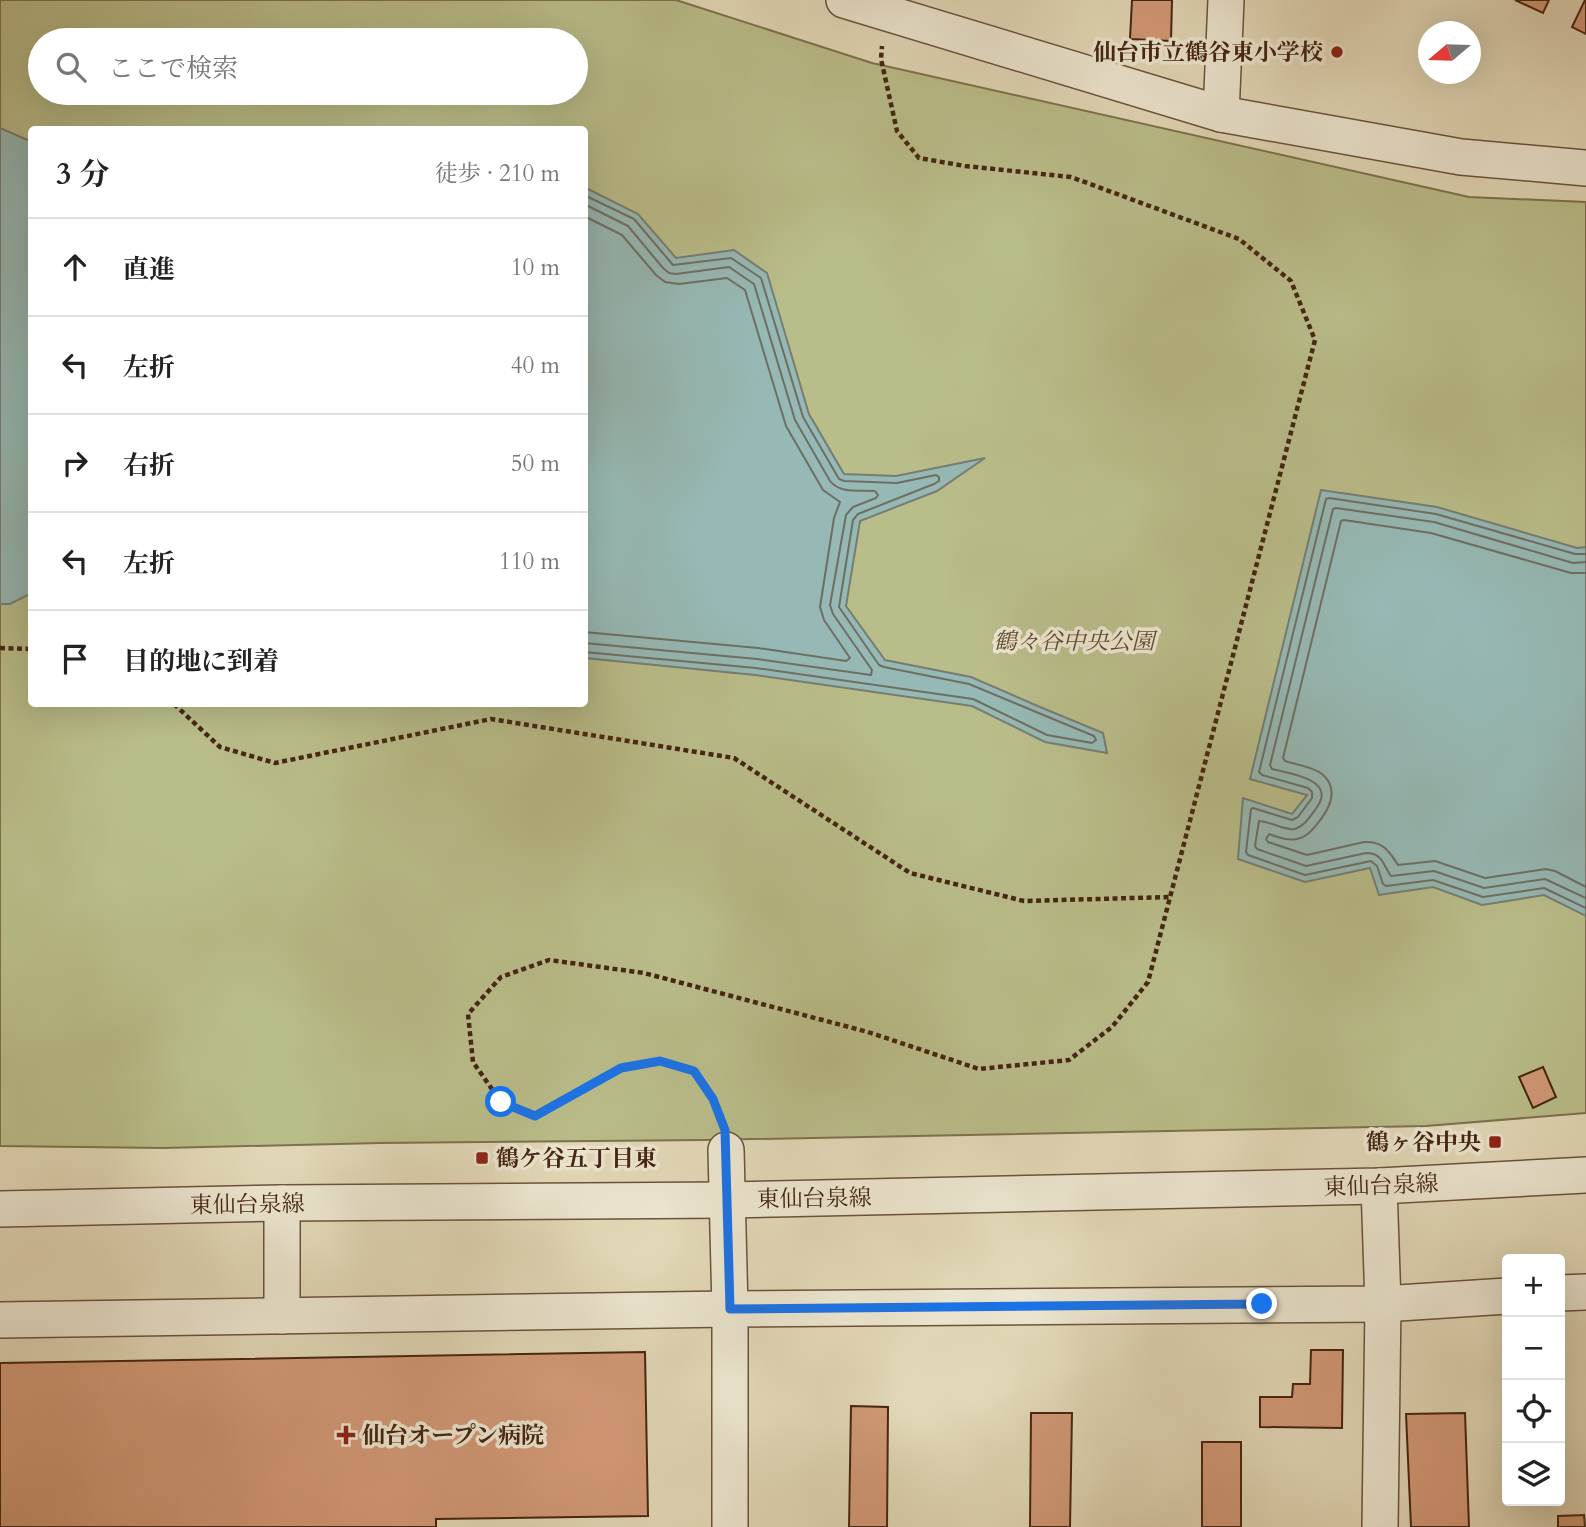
<!DOCTYPE html>
<html lang="ja">
<head>
<meta charset="utf-8">
<style>
	body { margin:0; font-family:Cardo,"Noto Serif JP",serif; background:#f2f2f2; color:#222 }
	.controls { position:absolute; right:21px; bottom:21px; display:grid; overflow:hidden; border-radius:7px; box-shadow:0 7px 28px #0002 }
	.controls button { width:63px; height:63px; display:grid; place-items:center; padding:0; border:0; border-bottom:2px solid #e0e0e0; background:#fff; color:#222; font:35px sans-serif }
	.compass { position:absolute; left:1418px; top:21px; width:63px; height:63px; border-radius:50%; background:#fff; box-shadow:0 7px 28px #0002; rotate:251deg }
	.stop { position:absolute; width:21px; height:21px; margin:-16px; border:5px solid #1a73e8; border-radius:50%; background:#fff }
	.stop.end { background:#1a73e8; border-color:#fff; box-shadow:0 2px 7px #0008 }
	.list { margin:0; padding:0; list-style:none }
	h2 { display:flex; justify-content:space-between; align-items:center; height:91px; margin:0; padding:0 28px; font-size:30px }
	h2 small { font-size:23px; font-weight:400; color:#767676 }
	.list li { display:grid; grid-template-columns:46px 1fr auto; gap:21px; align-items:center; box-sizing:border-box; height:98px; padding:0 28px; border-top:2px solid #e0e0e0 }
	.list b { display:block; font-size:26px; white-space:nowrap }
	.list em { font-size:23px; font-style:normal; color:#767676 }
	.icon { flex:none; width:38px; height:38px; fill:none; stroke:currentColor; stroke-width:2; stroke-linecap:round; stroke-linejoin:round }
	.map { position:relative; flex:none; width:1586px; height:1527px; overflow:hidden }
	.search { position:absolute; background:#fff; box-shadow:0 7px 28px #0002; left:28px; top:28px; width:560px; height:77px; display:flex; align-items:center; gap:18px; box-sizing:border-box; padding:0 24px; border-radius:38px; color:#767676; font-size:26px }
	.panel { position:absolute; background:#fff; box-shadow:0 7px 28px #0002; left:28px; top:126px; width:560px; height:581px; border-radius:7px }
	.map>svg:first-child { display:block }
</style>
</head>
<body>
<div class="map">
<svg width="1586" height="1527" viewBox="0 0 1586 1527">
	<rect width="100%" height="100%" fill="#e2d8b7"/>
	<filter id="stains"><feTurbulence type="fractalNoise" baseFrequency=".00286" numOctaves="4"/><feColorMatrix values="0 0 0 0 .2 0 0 0 0 .09 0 0 0 0 .02 0 0 0 .5 -.17"/></filter>
	<radialGradient id="worn" r=".72"><stop offset=".6" stop-color="#630" stop-opacity="0"/><stop offset="1" stop-color="#630" stop-opacity=".3"/></radialGradient>
	<!-- green -->
	<path fill="#b9bd8a" stroke="#7f714e" stroke-width="2" fill-rule="evenodd" d="M0 0H676L872 63 1469 197 1586 202V1113L1426 1126 705 1140 380 1143 163 1148 0 1146ZM40 40H576V93H40ZM32 130H584V704H32Z"/>
	<!-- water -->
	<g fill="#96b9b5" stroke="#767e74" stroke-width="2">
		<polygon points="0,128 32,142 32,593 10,604 0,604"/>
		<polygon points="584,187 638,214 676,258 734,250 767,273 809,414 844,474 896,476 985,458 937,491 860,521 846,606 885,660 971,677 1040,707 1103,733 1107,753 1045,742 972,706 755,675 585,658"/>
		<polygon points="1321,490 1437,507 1577,548 1586,547 1586,916 1544,895 1482,905 1433,887 1379,895 1370,868 1305,882 1238,859 1243,798 1292,814 1307,795 1250,779"/>
	</g>
	<g fill="none" stroke-linecap="round" stroke-linejoin="round">
		<!-- shore -->
		<g stroke="#6e6f64" stroke-width="2">
			<polyline points="584,195 634,219 673,265 731,258 761,278 803,417 839,479 844,481 897,483 936,475 939,477 939,481 934,484 858,514 853,520 839,607 879,665 884,667 969,684 1094,736 1096,740 1092,743 1047,735 973,699 756,668 584,652"/>
			<path d="M584 204 628 226 663 268 669 273 676 274 729 267 754 284 795 420 830 481C840 494 860 490 875 491L878 495 876 498 853 507 846 515 830 605 833 614 872 670 871 675 757 659 584 643"/>
			<polyline points="584,216 622,235 656,275 665,282 679,284 727,278 745,290 786,426 823,490 840,502 834,518 820,607 824,620 850,658 846,661 758,648 584,632"/>
			<polyline points="1586,554 1575,554 1436,514 1329,498 1326,499 1259,772 1262,775 1308,788 1312,792 1312,798 1298,817 1292,820 1253,808 1251,809 1246,852 1248,855 1305,875 1371,861 1377,866 1383,884 1386,886 1433,880 1483,897 1544,888 1586,908"/>
			<path d="M1586 562 1573 563 1434 522 1336 508 1333 509 1270 765 1272 769C1292 774 1339 780 1315 810 1310 817 1304 826 1295 829 1284 831 1270 821 1259 821L1255 846 1257 849 1306 866 1366 853C1383 853 1383 865 1391 876L1434 871 1484 888 1545 879 1586 898"/>
			<path d="M1586 573H1571L1431 533 1344 520 1341 521 1283 758 1285 761C1296 765 1312 766 1322 774 1340 789 1330 808 1318 823 1312 830 1307 837 1297 839 1287 841 1278 837 1269 834L1266 839 1268 842 1307 855 1364 842C1383 841 1389 851 1398 865L1435 861 1485 878 1546 869 1555 871 1586 887"/>
		</g>
	</g>
	<!-- building -->
	<g fill="#d29977" stroke="#452512" stroke-width="2">
		<polygon points="1132,0 1172,0 1171,41 1130,39"/>
		<polygon points="1515,0 1549,0 1543,13"/>
		<polygon points="1585,0 1586,0 1586,34 1572,27"/>
		<polygon points="1543,1067 1556,1097 1533,1108 1519,1077"/>
		<polygon points="1311,1350 1343,1350 1342,1428 1260,1427 1260,1397 1292,1397 1293,1384 1310,1384"/>
		<polygon points="645,1352 648,1516 436,1519 436,1527 0,1527 0,1363"/>
		<polygon points="851,1406 888,1407 887,1527 849,1527"/>
		<polygon points="1031,1413 1072,1413 1070,1527 1030,1527"/>
		<polygon points="1465,1413 1469,1527 1411,1527 1406,1414"/>
		<rect x="1202" y="1442" width="39" height="85"/>
		<polygon points="1584,1515 1585,1527 1558,1527 1558,1516"/>
	</g>
	<g fill="none" stroke-linecap="round" stroke-linejoin="round">
		<!-- minor casing -->
		<g stroke="#6c523b" stroke-width="38">
			<g id="minor">
				<polyline points="844,0 1221,114 1461,157 1586,168"/>
				<polyline points="1221,114 1226,0"/>
				<polyline points="726,1150 730,1309 730,1527"/>
				<polyline points="1379,1186 1383,1304 1380,1527"/>
				<polyline points="282,1203 282,1316"/>
				<polyline points="0,1209 282,1203 727,1200 1379,1186 1586,1175"/>
				<polyline points="1560,1293 1586,1292"/>
				<polyline points="0,1320 730,1309 1383,1304 1507,1296"/>
			</g>
		</g>
		<!-- path -->
		<g stroke="#452512" stroke-width="4.5" stroke-dasharray="5 3.5" stroke-linecap="butt">
			<polyline points="0,648 32,649"/>
			<polyline points="174,704 220,747 275,763 491,719 734,758 910,873 1024,901 1170,897"/>
			<polyline points="720,1119 713,1099 694,1071 660,1061 621,1068 535,1116 501,1102 473,1062 468,1014 501,977 549,960 644,973 868,1032 979,1069 1069,1060 1112,1027 1148,982 1315,340 1291,281 1239,239 1071,177 965,166 919,158 897,131 881,59 882,46"/>
		</g>
		<!-- minor -->
		<use href="#minor" stroke="#ece6d0" stroke-width="35"/>
	</g>
	<g fill="none" stroke-linecap="round" stroke-linejoin="round">
		<!-- route -->
		<polyline stroke="#1a73e8" stroke-width="9" points="501,1102 535,1116 621,1068 660,1061 694,1071 713,1099 725,1130 730,1309 1262,1304"/>
	</g>
	<!-- markers -->
	<g fill="#8f2418" stroke="#ece6d0" stroke-width="2.5">
		<circle cx="1337" cy="52" r="7"/>
		<rect x="1488" y="1135" width="14" height="14" rx="3.5"/>
		<rect x="475" y="1151" width="14" height="14" rx="3.5"/>
		<path d="M342.5 1424.5h7v7h7v7h-7v7h-7v-7h-7v-7h7z"/>
	</g>
	<g text-anchor="middle" stroke-width="7" stroke-linejoin="round" paint-order="stroke">
		<!-- poi labels -->
		<g font-size="23" font-weight="bold" fill="#452512" stroke="#ece6d0" text-anchor="end">
			<text x="1323" y="60">仙台市立鶴谷東小学校</text>
			<text x="1481" y="1150">鶴ヶ谷中央</text>
			<text x="496" y="1166" text-anchor="start">鶴ケ谷五丁目東</text>
			<text x="362" y="1443" text-anchor="start">仙台オープン病院</text>
		</g>
		<!-- park labels -->
		<g font-size="23" font-style="italic" fill="#624b30" stroke="#ece6d0">
			<text x="1074" y="649">鶴々谷中央公園</text>
		</g>
		<!-- street labels -->
		<g font-size="23" fill="#452512" stroke="#ece6d0">
			<text transform="translate(1381 1185) rotate(-2)" y="8">東仙台泉線</text>
			<text transform="translate(814 1198) rotate(-1)" y="8">東仙台泉線</text>
			<text transform="translate(247 1204) rotate(-1)" y="8">東仙台泉線</text>
		</g>
	</g>
	<rect width="100%" height="100%" filter="url(#stains)"/>
	<rect width="100%" height="100%" fill="url(#worn)"/>
</svg>
<div class="controls">
<button>+</button>
<button>−</button>
<button><svg class="icon" aria-label="locate" viewBox="0 0 24 24"><circle cx="12" cy="12" r="6"/><path d="M12 2v4M12 18v4M2 12h4M18 12h4"/></svg></button>
<button><svg class="icon" aria-label="layers" viewBox="0 0 24 24"><path d="M12 4l9 5-9 5-9-5zM3 14l9 5 9-5"/></svg></button>
</div>
<svg class="compass" viewBox="-18 -18 36 36"><path d="M0-13l5 13h-10z" fill="#e53935"/><path d="M0 13l5-13h-10z" fill="#767676"/></svg>
<div class="stop" style="left:501px;top:1102px"></div>
<div class="stop end" style="left:1262px;top:1304px"></div>
<div class="search"><svg class="icon" aria-label="search" viewBox="0 0 24 24"><circle cx="10" cy="10" r="6"/><path d="M15 15l6 6"/></svg>ここで検索</div>
<section class="panel">
<h2>3 分<small>徒歩 · 210 m</small></h2>
<ul class="list">
<li><svg class="icon" aria-label="ahead" viewBox="0 0 24 24"><path d="M12 20V5M6 11l6-6 6 6"/></svg><div><b>直進</b></div><em>10 m</em></li>
<li><svg class="icon" aria-label="left" viewBox="0 0 24 24"><path d="M17 20v-9H6M10 6l-5 5 5 5"/></svg><div><b>左折</b></div><em>40 m</em></li>
<li><svg class="icon" aria-label="right" viewBox="0 0 24 24"><path d="M7 20v-9h11M14 6l5 5-5 5"/></svg><div><b>右折</b></div><em>50 m</em></li>
<li><svg class="icon" aria-label="left" viewBox="0 0 24 24"><path d="M17 20v-9H6M10 6l-5 5 5 5"/></svg><div><b>左折</b></div><em>110 m</em></li>
<li><svg class="icon" aria-label="arrive" viewBox="0 0 24 24"><path d="M6 21V4h12l-3 4 3 4H6"/></svg><div><b>目的地に到着</b></div></li>
</ul>
</section>
</div>
</body>
</html>
